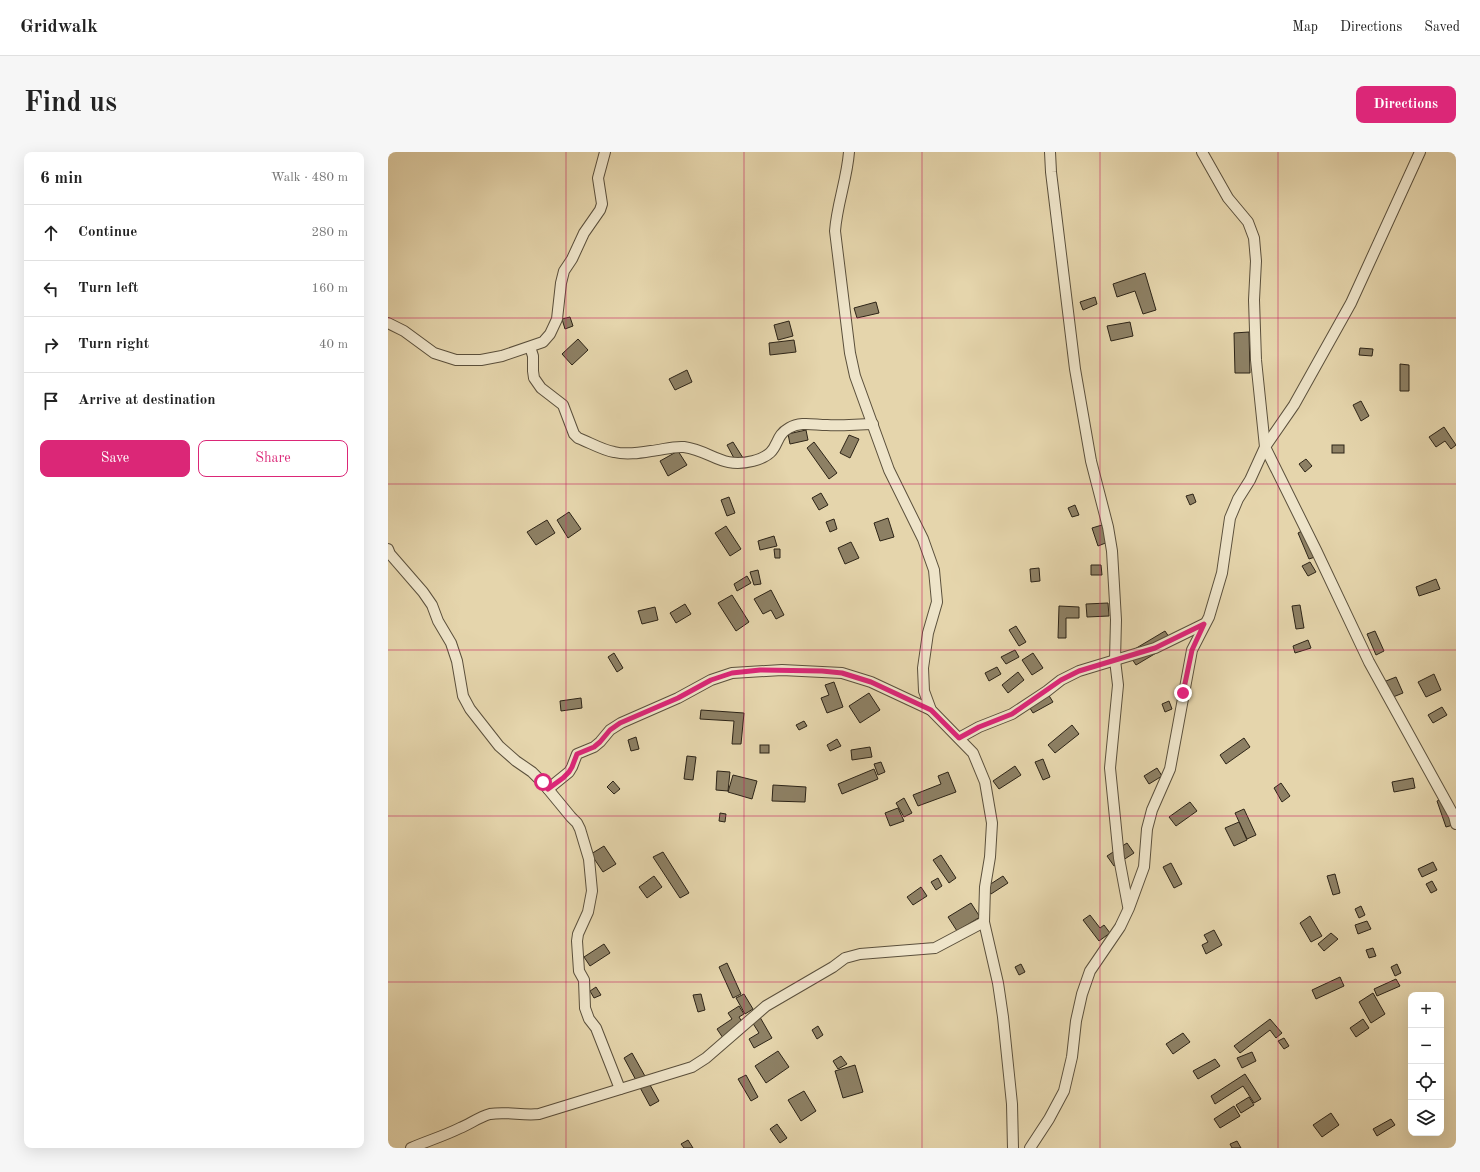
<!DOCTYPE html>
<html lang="en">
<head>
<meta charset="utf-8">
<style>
	body { margin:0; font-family:"Old Standard TT",serif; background:#f6f6f6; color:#222 }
	.controls { position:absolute; right:12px; bottom:12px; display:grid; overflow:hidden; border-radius:8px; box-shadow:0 4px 16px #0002 }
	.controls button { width:36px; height:36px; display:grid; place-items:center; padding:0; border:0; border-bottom:1px solid #e0e0e0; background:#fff; color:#222; font:20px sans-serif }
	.stop { position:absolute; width:12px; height:12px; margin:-9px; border:3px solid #db2777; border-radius:50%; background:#fff }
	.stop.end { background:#db2777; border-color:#fff; box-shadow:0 1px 4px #0008 }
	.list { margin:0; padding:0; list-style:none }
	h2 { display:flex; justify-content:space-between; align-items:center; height:52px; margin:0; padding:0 16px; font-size:17px }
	h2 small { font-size:13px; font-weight:400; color:#767676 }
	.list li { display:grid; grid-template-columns:26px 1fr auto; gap:12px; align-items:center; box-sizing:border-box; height:56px; padding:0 16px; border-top:1px solid #e0e0e0 }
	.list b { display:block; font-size:15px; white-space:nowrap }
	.list em { font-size:13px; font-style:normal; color:#767676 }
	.actions { display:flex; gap:8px; padding:12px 16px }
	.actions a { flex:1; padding:9px 0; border:1px solid #db2777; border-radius:8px; text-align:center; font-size:14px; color:#db2777 }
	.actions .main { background:#db2777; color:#fff }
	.icon { flex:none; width:22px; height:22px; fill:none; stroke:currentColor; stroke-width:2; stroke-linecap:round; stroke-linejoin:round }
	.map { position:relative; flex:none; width:1068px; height:996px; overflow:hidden; border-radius:8px }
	header { display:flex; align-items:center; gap:24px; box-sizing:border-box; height:56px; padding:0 20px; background:#fff; border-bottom:1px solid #e0e0e0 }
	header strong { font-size:19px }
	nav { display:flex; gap:22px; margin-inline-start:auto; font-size:14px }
	.intro { display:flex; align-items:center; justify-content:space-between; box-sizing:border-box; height:96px; padding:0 24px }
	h1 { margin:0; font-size:28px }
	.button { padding:10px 18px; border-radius:8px; background:#db2777; color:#fff; font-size:14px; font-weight:700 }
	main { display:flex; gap:24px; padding:0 24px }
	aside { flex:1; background:#fff; border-radius:8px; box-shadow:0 4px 16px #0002 }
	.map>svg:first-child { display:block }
</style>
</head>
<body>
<header>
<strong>Gridwalk</strong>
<nav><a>Map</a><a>Directions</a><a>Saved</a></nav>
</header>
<div class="intro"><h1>Find us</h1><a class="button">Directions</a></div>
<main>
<aside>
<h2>6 min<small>Walk · 480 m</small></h2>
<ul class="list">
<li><svg class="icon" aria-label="ahead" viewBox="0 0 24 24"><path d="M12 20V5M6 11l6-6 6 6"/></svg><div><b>Continue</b></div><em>280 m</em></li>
<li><svg class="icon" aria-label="left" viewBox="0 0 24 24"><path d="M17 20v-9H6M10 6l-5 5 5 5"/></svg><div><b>Turn left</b></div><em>160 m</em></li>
<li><svg class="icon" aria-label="right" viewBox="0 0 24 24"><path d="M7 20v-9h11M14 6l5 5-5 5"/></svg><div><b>Turn right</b></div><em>40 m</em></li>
<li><svg class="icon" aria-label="arrive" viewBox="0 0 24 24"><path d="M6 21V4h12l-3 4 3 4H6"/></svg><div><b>Arrive at destination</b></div></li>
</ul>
<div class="actions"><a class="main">Save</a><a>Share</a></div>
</aside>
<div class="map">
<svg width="1068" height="996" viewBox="0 0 1068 996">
	<rect width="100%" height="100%" fill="#e5d5ac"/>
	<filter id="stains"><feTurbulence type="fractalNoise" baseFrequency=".005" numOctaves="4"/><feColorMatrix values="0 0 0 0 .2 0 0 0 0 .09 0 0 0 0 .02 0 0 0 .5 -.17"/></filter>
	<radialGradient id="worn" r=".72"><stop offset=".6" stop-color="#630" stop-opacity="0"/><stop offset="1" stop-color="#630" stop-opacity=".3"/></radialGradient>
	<!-- building -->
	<g fill="#8d8064" stroke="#2d2417">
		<polygon points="757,121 768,158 755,162 747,139 729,145 725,132"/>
		<polygon points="707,145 709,152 695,158 692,150"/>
		<polygon points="488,150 491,161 469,166 466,156"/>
		<polygon points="182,165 185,174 177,177 174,167"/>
		<polygon points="401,169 405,184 390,188 386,173"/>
		<polygon points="742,170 745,184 723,189 719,174"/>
		<polygon points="861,180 862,221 847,221 846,181"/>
		<polygon points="190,187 200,198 184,213 174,202"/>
		<polygon points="406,188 408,200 382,203 381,191"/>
		<polygon points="972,196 985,197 984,204 971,203"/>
		<polygon points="1012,212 1021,213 1021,239 1012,239"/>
		<polygon points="299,218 304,230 287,238 281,227"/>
		<polygon points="973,249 981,264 973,269 965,253"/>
		<polygon points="1056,275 1068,293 1063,297 1057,289 1048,295 1041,285"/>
		<polygon points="418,278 420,288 402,292 400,282"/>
		<polygon points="461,283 471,287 462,306 452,301"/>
		<polygon points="345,290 355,306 348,310 339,293"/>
		<polygon points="426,290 449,321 441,327 419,296"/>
		<rect x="944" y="293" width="12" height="8"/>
		<polygon points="290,299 299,313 280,324 272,309"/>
		<polygon points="918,307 924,314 917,320 911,312"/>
		<polygon points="433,341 440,353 431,358 424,346"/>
		<polygon points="805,342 808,350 802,353 798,344"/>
		<polygon points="341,345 347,361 339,364 333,348"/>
		<polygon points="687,353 691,363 684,365 680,356"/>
		<polygon points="181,360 193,377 180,386 169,368"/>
		<polygon points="500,366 506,385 492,389 486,371"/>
		<polygon points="446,367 449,377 442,380 438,370"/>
		<polygon points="159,368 167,381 148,393 139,380"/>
		<polygon points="714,373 720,390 710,394 704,376"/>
		<polygon points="338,374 353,397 342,404 327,381"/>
		<polygon points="916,378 927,405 921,407 910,381"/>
		<polygon points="386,384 389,394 372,398 370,389"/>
		<polygon points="463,390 471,406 457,412 450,396"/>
		<polygon points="386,397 392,397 392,406 387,406"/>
		<polygon points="922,410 928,420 920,424 914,414"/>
		<polygon points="703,413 713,413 714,423 703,423"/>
		<polygon points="651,416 652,429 643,430 642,417"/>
		<polygon points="370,418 373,432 366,433 362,420"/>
		<polygon points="359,424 363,431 349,439 346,432"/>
		<polygon points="1048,427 1052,437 1031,444 1028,435"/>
		<polygon points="383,438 396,463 388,467 383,458 375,462 366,447"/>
		<polygon points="344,443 361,470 348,479 330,451"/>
		<polygon points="720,451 721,464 699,465 698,452"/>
		<polygon points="297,452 303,462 288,471 282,461"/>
		<polygon points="912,453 916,476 908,477 904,454"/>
		<polygon points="671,454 691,455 691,466 678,466 678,486 670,486"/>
		<polygon points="267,455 270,468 254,472 250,459"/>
		<polygon points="628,474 638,490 631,494 621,478"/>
		<polygon points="777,479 785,491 748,513 740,501"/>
		<polygon points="987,479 996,499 988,503 979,482"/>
		<polygon points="920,488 923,496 907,501 905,494"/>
		<polygon points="627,498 631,505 618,512 613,505"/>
		<polygon points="226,501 235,516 229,520 220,505"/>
		<polygon points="645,501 655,516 644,523 634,508"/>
		<polygon points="609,515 613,522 601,529 597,521"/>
		<polygon points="630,520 636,528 620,541 614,533"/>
		<polygon points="1046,522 1053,538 1038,545 1030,530"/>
		<polygon points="1008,525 1015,541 1000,547 993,531"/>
		<polygon points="446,530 455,555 439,561 433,546 441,543 437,533"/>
		<polygon points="481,541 492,558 472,571 461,554"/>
		<polygon points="660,542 665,550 645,561 640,553"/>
		<polygon points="193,546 194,556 173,559 172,549"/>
		<polygon points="781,549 784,557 777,560 774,552"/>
		<polygon points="1054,555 1059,563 1045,571 1040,563"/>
		<polygon points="313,558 356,561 353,592 344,592 346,569 312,567"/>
		<polygon points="416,569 419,574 411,578 408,573"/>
		<polygon points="684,573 691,582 667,601 660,593"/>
		<polygon points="248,585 251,597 243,599 240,588"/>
		<polygon points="856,586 862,595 838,612 832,603"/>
		<polygon points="449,587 453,594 442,599 439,593"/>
		<rect x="372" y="593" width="9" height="8"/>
		<polygon points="482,595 484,605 464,608 463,598"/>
		<polygon points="299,604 308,605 305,628 296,627"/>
		<polygon points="655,607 662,625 655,628 647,610"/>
		<polygon points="493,610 497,620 490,623 486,612"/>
		<polygon points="627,614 633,623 611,637 605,629"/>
		<polygon points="769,616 774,624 761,632 756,624"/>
		<polygon points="486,617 490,627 454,642 450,632"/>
		<polygon points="329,619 342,620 340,639 328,638"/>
		<polygon points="560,620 568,640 530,654 525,643 553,632 550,624"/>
		<polygon points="345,623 369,629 364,647 340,640"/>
		<polygon points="1025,626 1027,636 1006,640 1004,630"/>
		<polygon points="225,629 232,637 226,642 219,635"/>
		<polygon points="893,631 902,644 894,650 886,636"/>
		<polygon points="385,633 418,635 417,650 384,649"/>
		<polygon points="516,646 524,661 516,665 508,651"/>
		<polygon points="1056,646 1065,673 1058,675 1049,649"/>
		<polygon points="802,650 809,659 788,674 781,665"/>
		<polygon points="510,656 516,669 502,674 497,661"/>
		<polygon points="856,657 868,683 859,687 847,661"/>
		<polygon points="332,661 338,662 337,670 331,669"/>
		<polygon points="851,670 859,688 846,694 837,676"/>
		<polygon points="739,691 746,701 726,714 719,704"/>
		<polygon points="216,694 228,712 215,720 203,702"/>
		<polygon points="275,700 301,741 292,746 265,705"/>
		<polygon points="553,703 568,726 561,731 545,708"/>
		<polygon points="1045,710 1049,718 1034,725 1030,717"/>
		<polygon points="783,711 794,732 786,736 775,715"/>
		<polygon points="947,722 952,741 945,743 939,724"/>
		<polygon points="266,724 274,735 259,746 251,735"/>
		<polygon points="615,724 620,731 603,742 598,735"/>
		<polygon points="550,726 554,734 548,738 543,730"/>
		<polygon points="1044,729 1049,738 1043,741 1038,732"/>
		<polygon points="533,735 539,744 525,753 519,745"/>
		<polygon points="583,751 592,765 569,779 560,765"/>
		<polygon points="973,754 977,763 971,766 967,757"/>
		<polygon points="702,763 712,776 716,773 722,781 711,789 695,768"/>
		<polygon points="922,764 934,784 923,790 912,771"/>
		<polygon points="979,769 983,777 970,782 967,773"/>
		<polygon points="826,778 834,793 818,802 814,793 820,790 816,783"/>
		<polygon points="943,781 950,787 936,799 930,792"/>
		<polygon points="216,792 222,801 202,814 196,805"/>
		<polygon points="985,796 988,804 981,806 978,798"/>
		<polygon points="339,811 353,842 345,846 331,815"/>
		<polygon points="633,812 637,820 631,823 627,815"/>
		<polygon points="1009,812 1013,821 1007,824 1003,815"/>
		<polygon points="952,825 956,834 928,847 924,838"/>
		<polygon points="1008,827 1012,834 989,844 986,837"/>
		<polygon points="208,835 213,843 206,846 202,839"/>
		<polygon points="985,841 997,862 983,871 971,850"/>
		<polygon points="313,842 317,858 310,860 305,843"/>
		<polygon points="356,842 365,857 357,862 348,846"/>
		<polygon points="351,854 356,862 351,865 356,873 335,886 329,877 344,867 340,861"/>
		<polygon points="369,860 384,886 366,896 361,887 371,881 361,865"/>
		<polygon points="882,867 894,881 888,886 882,878 852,901 846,894"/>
		<polygon points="975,867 981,876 968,885 962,876"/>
		<polygon points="430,874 435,883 429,887 424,878"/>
		<polygon points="795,881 802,890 785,902 778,892"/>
		<polygon points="896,886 901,894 896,897 890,889"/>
		<polygon points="390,899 401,915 378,931 367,914"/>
		<polygon points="864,900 868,909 854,916 849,906"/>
		<polygon points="244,901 271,949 262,954 236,906"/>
		<polygon points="453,904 459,912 450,917 445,909"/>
		<polygon points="827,907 832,914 810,927 805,919"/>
		<polygon points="467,913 475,940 455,946 447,919"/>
		<polygon points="857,922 873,947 866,951 855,934 827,952 823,944"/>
		<polygon points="358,923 370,945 363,949 350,927"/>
		<polygon points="416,939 428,959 413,969 400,948"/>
		<polygon points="861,945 866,953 853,961 848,953"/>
		<polygon points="846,954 852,964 832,976 826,967"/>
		<polygon points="943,961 951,973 934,985 925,973"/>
		<polygon points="1003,967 1007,973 989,984 985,977"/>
		<polygon points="389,972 399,986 392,991 382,977"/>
		<polygon points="300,988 305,996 296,996 293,992"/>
		<polygon points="849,989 853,996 844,996 842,992"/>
	</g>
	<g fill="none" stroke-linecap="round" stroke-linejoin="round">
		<!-- street casing -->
		<g stroke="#5b503c" stroke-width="12">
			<g id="street">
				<path d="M461 0C459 27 449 52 447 79L462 201 467 224 501 318 535 387 546 418 549 450 540 481 535 516 536 539 543 558 585 601 597 630 604 671 602 705 597 735 596 770 610 831 615 865 624 952 625 996"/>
				<polyline points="662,0 663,20 687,217 703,309 720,375 724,399 728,468 727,508 730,533 722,616 731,706 740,754"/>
				<polyline points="1032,0 963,151 906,253 877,295 928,398 981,510 1066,664 1068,672"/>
				<polyline points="0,171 16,179 46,201 68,208 93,208 114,204 155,190 162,182 169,167 173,131 176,119 184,107 196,81 212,58 214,52 210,26 217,0"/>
				<path d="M142 195 145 204V219L146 226 153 236 175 253 186 282 190 286C201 290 214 298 226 300 238 303 251 301 263 299 274 298 285 294 296 295 324 299 333 317 365 309 395 301 383 286 401 276 413 269 426 273 439 273 454 274 470 272 485 272"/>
				<polyline points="0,397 2,402 35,440 44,453 50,469 63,491 69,509 75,544 82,557 111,594 128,609 144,620 155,631 183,665 189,671 192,677 201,707 204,739 200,760 190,782 189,789 191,819 196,828 197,856 201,867 208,876 232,937"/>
				<polyline points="571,586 591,575 624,562 659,539 673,528 691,519 767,496 816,472"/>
				<polyline points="160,637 181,620 184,615 189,602 206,595 212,590 222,578 233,571 290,546 323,528 344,521 394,518 454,521 483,530 543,558"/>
				<path d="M23 996C39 989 56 984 72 976 82 972 91 965 102 962 118 959 135 964 151 962L304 915 318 906 378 854 445 815 457 806 472 802 547 796 596 770"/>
				<polyline points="642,996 661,967 676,939 684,905 688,869 694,842 702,819 732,775 741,756 756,715 759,677 764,658 782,617 804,498 821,465 834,421 842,366 850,347 862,328 877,295 868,208 866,148 868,109 866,86 860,70 840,46 814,0"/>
			</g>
		</g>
		<!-- street -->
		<use href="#street" stroke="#eee4c9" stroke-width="10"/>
	</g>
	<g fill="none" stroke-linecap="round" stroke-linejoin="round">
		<!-- route -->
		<polyline stroke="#db2777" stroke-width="5" points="155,630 160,637 175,626 181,620 184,615 189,602 206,595 212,590 222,578 232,571 290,546 323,528 344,521 372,518 434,519 454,521 483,530 543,558 571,586 591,575 624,562 673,528 691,519 767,496 816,472 804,498 795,541"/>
	</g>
	<!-- grid -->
	<path fill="none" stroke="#c2185b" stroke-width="1" stroke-opacity="0.55" d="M178 0V996M356 0V996M534 0V996M712 0V996M890 0V996M0 166H1068M0 332H1068M0 498H1068M0 664H1068M0 830H1068"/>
	<rect width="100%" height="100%" filter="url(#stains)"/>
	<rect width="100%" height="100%" fill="url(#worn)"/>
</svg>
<div class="controls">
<button>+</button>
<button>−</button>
<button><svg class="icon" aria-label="locate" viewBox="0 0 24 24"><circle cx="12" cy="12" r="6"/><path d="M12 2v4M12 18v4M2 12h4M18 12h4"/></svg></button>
<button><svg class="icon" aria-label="layers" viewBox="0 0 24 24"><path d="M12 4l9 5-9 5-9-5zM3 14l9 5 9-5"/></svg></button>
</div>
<div class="stop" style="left:155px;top:630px"></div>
<div class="stop end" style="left:795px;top:541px"></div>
</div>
</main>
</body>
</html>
